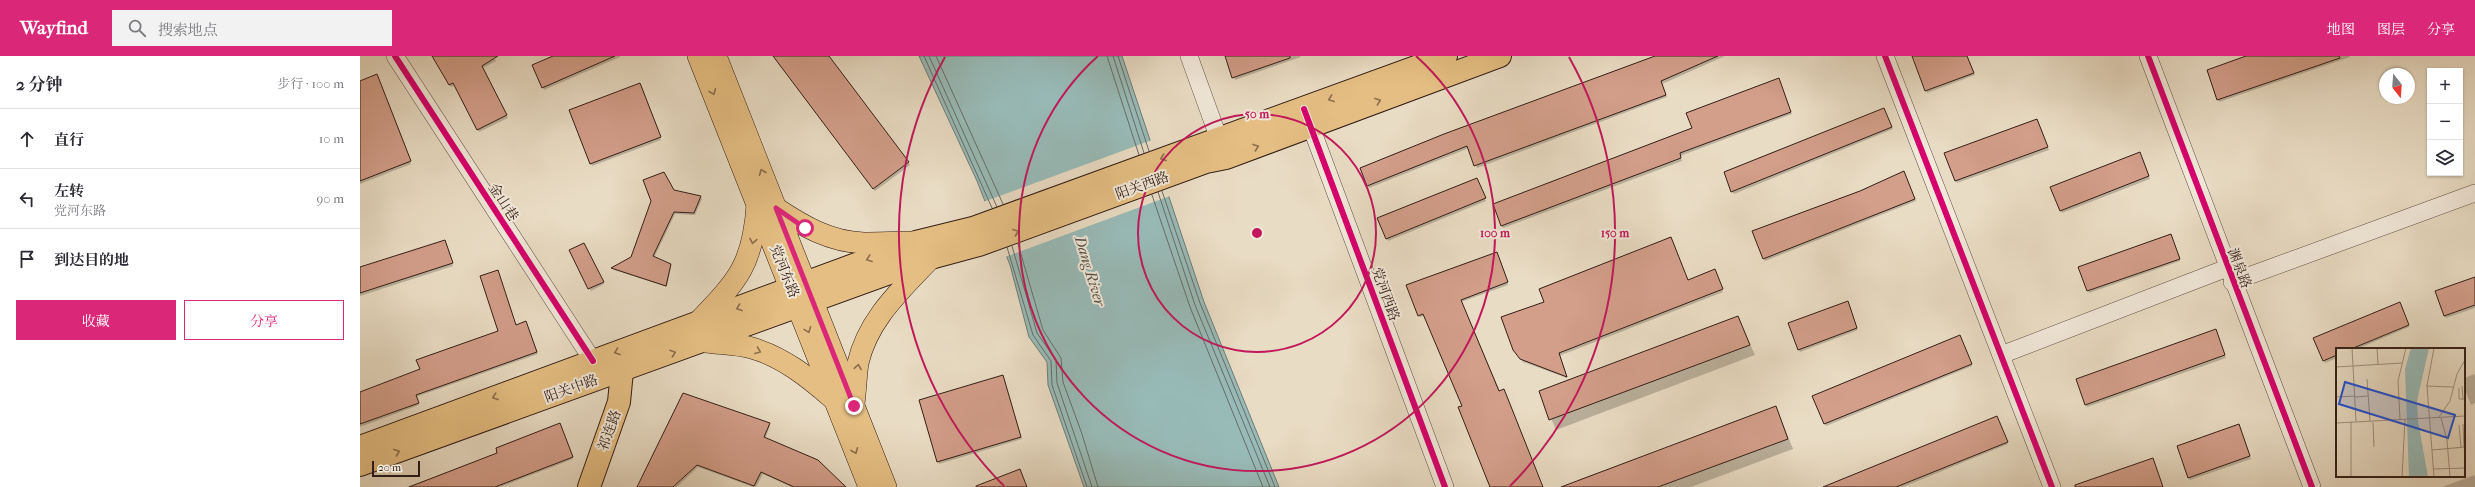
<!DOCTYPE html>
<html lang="zh">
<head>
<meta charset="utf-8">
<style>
	body { margin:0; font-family:"IM FELL French Canon","Noto Serif SC",serif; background:#f2f2f3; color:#2b2b33 }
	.controls { position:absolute; right:12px; top:12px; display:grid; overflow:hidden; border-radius:0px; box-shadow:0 1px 3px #0004 }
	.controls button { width:36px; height:36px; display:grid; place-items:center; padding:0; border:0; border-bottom:1px solid #e1e1e2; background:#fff; color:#2b2b33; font:20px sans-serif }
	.compass { position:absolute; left:2019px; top:12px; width:36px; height:36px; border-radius:50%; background:#fff; box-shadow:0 1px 3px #0004; rotate:163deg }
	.scale { position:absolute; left:12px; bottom:10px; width:48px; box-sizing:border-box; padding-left:4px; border:2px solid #331e17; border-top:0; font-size:11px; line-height:14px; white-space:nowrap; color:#331e17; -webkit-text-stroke:3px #f1e8d9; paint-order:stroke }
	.stop { position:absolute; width:12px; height:12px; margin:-9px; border:3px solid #db2777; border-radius:50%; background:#fff }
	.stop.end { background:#db2777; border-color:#fff; box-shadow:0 1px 4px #0008 }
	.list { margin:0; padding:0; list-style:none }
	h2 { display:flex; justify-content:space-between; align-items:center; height:52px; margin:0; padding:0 16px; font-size:17px }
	h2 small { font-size:13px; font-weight:400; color:#7c7c81 }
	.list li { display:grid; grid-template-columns:26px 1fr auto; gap:12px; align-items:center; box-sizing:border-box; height:60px; padding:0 16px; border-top:1px solid #e1e1e2 }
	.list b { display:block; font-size:15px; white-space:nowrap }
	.list p { margin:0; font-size:13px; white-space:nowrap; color:#7c7c81 }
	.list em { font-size:13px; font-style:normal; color:#7c7c81 }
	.actions { display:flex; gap:8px; padding:12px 16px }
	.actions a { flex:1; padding:9px 0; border:1px solid #db2777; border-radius:0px; text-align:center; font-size:14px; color:#db2777 }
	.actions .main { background:#db2777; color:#fff }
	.icon { flex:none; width:22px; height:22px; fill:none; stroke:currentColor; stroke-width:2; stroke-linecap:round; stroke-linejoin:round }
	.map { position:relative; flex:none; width:2115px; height:431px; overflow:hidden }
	header { display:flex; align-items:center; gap:24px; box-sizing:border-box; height:56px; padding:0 20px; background:#db2777; color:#fff }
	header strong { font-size:19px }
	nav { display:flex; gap:22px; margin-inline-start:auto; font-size:14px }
	.search { width:280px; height:36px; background:#f2f2f3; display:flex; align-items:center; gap:10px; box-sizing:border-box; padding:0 14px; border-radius:0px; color:#7c7c81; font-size:15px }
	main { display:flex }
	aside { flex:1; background:#fff }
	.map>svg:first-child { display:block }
</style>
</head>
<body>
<header>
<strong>Wayfind</strong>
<div class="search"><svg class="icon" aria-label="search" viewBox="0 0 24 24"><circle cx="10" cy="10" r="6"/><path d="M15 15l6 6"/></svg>搜索地点</div>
<nav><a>地图</a><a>图层</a><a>分享</a></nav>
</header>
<main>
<aside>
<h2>2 分钟<small>步行 · 100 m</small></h2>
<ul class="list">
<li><svg class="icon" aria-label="ahead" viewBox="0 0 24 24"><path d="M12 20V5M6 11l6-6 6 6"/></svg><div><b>直行</b></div><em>10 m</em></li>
<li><svg class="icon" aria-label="left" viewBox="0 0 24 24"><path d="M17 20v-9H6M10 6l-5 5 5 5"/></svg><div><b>左转</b><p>党河东路</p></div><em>90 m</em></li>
<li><svg class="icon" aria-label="arrive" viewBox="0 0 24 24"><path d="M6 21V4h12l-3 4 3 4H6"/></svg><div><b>到达目的地</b></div></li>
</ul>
<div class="actions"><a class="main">收藏</a><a>分享</a></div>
</aside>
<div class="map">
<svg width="2115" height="431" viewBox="0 0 2115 431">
	<rect width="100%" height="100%" fill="#e9dcc4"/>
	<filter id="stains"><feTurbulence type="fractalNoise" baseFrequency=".005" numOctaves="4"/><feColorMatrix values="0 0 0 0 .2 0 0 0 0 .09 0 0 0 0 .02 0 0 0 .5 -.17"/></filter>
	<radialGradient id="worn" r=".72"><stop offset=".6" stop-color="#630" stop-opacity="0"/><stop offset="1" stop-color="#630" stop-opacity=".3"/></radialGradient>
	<!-- water -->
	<polygon fill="#98bbb8" stroke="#707c78" points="559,0 762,0 844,246 919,431 724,431 688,329 687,306 669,281 650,209 617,125"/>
	<!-- pier -->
	<polygon fill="#e9dcc4" points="792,84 810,140 645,201 623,146"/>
	<!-- shadow -->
	<g fill="#0003">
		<polygon points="73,0 133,0 136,5 123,12 148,62 119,76 95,29 91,31"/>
		<polygon points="195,0 260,0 260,1 184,34 183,31"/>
		<polygon points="418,0 468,0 550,109 515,135 417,4"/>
		<polygon points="866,0 940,0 941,1 875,24"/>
		<polygon points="1313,0 1365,0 1302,28 1307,41 1117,112 1109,92 1009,132 1008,130"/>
		<polygon points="1553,0 1607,0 1615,19 1567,37"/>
		<polygon points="1889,0 1989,0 1990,1 1859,46 1848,14"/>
		<polygon points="18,22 51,108 0,128 0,26"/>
		<polygon points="1420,26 1432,58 1320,100 1322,105 1143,172 1142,170 1134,149 1333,73"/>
		<polygon points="281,30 301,84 232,110 210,55"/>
		<polygon points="1525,55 1533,73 1374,138 1372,136 1365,117"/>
		<polygon points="1678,66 1689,94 1597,127 1585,97"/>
		<polygon points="1781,99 1790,123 1702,157 1701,155"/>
		<polygon points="1544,118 1556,145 1405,205 1404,203"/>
		<polygon points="1118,125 1126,145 1028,185 1027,182"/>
		<polygon points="314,135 340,140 342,143 335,159 315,158 294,202 311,211 307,231 254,214 253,212 272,202"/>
		<polygon points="1812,181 1820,205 1729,237 1719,211"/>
		<polygon points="86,187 93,210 0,240 0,212"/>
		<polygon points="224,188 244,228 231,235 210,195"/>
		<polygon points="1137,200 1148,229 1101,246 1182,431 1131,431 1103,350 1064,260 1060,261 1059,259"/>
		<polygon points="1356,217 1363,236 1199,300 1207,322 1163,306 1156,296 1185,246 1328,225"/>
		<polygon points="2115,222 2115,252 2086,262 2084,260"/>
		<polygon points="1488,248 1498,274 1440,296 1439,294"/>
		<polygon points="2041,250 2049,271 1997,293 1977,293 1977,302 1965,307 1954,283"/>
		<polygon points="1378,261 1395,299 1196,374 1180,335"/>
		<polygon points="167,268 178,298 56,341 59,349 0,371 0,337 61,314 156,270"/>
		<polygon points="1857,277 1866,302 1727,351 1726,349 1717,324"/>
		<polygon points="1601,283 1612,310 1466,370 1453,340"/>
		<polygon points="2115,318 2115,347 2111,349 2104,331 2104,322"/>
		<polygon points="643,320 662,383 579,408 578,405"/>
		<polygon points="323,338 409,368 410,370 405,383 483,431 431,431 403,418 396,431 393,431 338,411 317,431 278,431"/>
		<polygon points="1416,351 1433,393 1331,431 1221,431 1218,424"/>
		<polygon points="1638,364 1648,388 1543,431 1486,431"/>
		<polygon points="201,371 213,403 140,431 47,431 139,397"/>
		<polygon points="1880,372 1891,403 1830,424 1829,422"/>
		<polygon points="2115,419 2115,431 2082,431"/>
	</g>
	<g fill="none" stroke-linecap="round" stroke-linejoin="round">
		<!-- shore -->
		<g stroke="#666c68" stroke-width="1">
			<polyline points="564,0 632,152"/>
			<polyline points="569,0 637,151"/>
			<polyline points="576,0 643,148"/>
			<polyline points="747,0 779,99"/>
			<polyline points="753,0 784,97"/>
			<polyline points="758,0 789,95"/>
			<polyline points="802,135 840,247 915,431"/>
			<polyline points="798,136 835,249 910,431"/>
			<polyline points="792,139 830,251 903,431"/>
			<polyline points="658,188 683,274 701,302 703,326 722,378 738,431"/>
			<polyline points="652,190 677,277 696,304 697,327 732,431"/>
			<polyline points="647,191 673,279 691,305 692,329 727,431"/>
		</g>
	</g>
	<!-- building -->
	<g fill="#d39e8a" stroke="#331e17">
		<polygon points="72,0 138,0 122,10 147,59 117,74 93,27 89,29"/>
		<polygon points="193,0 255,0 182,32 172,9"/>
		<polygon points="413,0 469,0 549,106 513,133"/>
		<polygon points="865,0 930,0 930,2 872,22"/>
		<polygon points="1295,0 1358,0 1301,25 1306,39 1114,110 1107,90 1007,130 1000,112 1084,78"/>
		<polygon points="1552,0 1607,0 1614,17 1565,35"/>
		<polygon points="1886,0 1979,0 1980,2 1857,44 1847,14"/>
		<polygon points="17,18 51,105 0,125 0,25"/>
		<polygon points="1419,22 1431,56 1320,97 1321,102 1141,170 1133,148 1332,72 1326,57"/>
		<polygon points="280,27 301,81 230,108 209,54"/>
		<polygon points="1524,52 1532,71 1371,136 1364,116"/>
		<polygon points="1677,63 1688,91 1595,125 1584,97"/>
		<polygon points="1780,96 1789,120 1700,155 1690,131"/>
		<polygon points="1544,115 1555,143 1403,203 1392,175 1500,135"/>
		<polygon points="304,116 314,134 341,140 334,157 314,156 293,200 311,208 306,230 251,212 271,201 291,145 283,124"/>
		<polygon points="1117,122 1126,142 1026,183 1017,162"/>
		<polygon points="1811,178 1820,203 1727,235 1718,211"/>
		<polygon points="1311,181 1328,224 1355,213 1363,233 1199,297 1207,321 1160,303 1153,294 1141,261 1184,246 1179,233"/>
		<polygon points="85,184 93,207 0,237 0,211"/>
		<polygon points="224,187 244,226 228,233 209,194"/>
		<polygon points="1137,196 1148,226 1101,244 1139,335 1144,333 1183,431 1130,431 1098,351 1102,350 1063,258 1058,260 1046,229"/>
		<polygon points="138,214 156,269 166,265 177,296 56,339 59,347 0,368 0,336 60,313 56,304 138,275 120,220"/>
		<polygon points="2115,221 2115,249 2084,260 2075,235"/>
		<polygon points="1488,245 1497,272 1438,294 1428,267"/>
		<polygon points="2040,246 2049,269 1991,293 1977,293 1977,299 1963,305 1953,282"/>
		<polygon points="1378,260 1390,289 1189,364 1179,335"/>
		<polygon points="1856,273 1865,299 1725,349 1716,323"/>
		<polygon points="1600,279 1612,308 1464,368 1452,340"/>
		<polygon points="643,319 661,381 577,406 559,344"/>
		<polygon points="323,337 410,367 404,381 458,404 486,431 434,431 401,416 394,430 337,409 313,431 277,431"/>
		<polygon points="1416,350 1428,383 1298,431 1201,431"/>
		<polygon points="1637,360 1648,386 1536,431 1463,431"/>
		<polygon points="200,367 213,401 135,431 49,431 137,397 136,392"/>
		<polygon points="1879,368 1890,400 1828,422 1817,390"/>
		<polygon points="1793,402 1803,431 1715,431 1715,429"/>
		<polygon points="660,413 667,431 616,431 616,430"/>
	</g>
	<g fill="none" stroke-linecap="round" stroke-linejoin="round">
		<!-- minor casing -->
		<g stroke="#604e42" stroke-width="18">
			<g id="minor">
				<polyline points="35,0 233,305"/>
				<polyline points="829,0 863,94"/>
				<polyline points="1525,0 1692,431"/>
				<polyline points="1788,0 1952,431"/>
				<polyline points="947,60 1085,431"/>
				<polyline points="1872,226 2115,137"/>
				<polyline points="1641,299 1867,212"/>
			</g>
		</g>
		<!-- major casing -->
		<g stroke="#331e17" stroke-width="22">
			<g id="major">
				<polyline points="338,0 509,431"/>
				<polyline points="356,0 526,431"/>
				<path d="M416 152C443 170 470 186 504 187 520 187 537 186 553 186"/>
				<path d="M336 268C377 225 393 210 397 149"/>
				<path d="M346 286C361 288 377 288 392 292 423 301 448 321 472 342"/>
				<path d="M494 347C496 334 496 320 498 307 508 263 541 234 571 202"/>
			</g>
		</g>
		<!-- highway casing -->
		<g stroke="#331e17" stroke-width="24">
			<g id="highway">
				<polyline points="0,391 556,186 613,172 1086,0"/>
				<polyline points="0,409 571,202 619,189 846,106 866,102 1140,0"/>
				<polyline points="229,431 259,346 262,315"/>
			</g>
		</g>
		<!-- minor -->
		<use href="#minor" stroke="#f1e8d9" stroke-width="17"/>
		<!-- major -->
		<use href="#major" stroke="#e4be82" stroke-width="21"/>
		<!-- highway -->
		<use href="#highway" stroke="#e4be82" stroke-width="22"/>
		<!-- cycleway casing -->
		<g stroke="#f1e8d9" stroke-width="8">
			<g id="cycleway">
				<polyline points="35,0 233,305"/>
				<polyline points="1525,0 1692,431"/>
				<polyline points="1788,0 1952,431"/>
				<polyline points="944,53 1085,431"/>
			</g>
		</g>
		<!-- cycleway -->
		<use href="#cycleway" stroke="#d6006c" stroke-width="6"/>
	</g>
	<!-- one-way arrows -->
	<defs><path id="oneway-chevron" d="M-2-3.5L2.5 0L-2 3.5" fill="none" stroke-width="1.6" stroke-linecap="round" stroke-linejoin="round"/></defs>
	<g stroke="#8c6e4c">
		<use href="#oneway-chevron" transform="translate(353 36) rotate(68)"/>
		<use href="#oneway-chevron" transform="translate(971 43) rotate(160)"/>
		<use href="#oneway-chevron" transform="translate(1018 45) rotate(-20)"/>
		<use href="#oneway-chevron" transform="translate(896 91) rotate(-20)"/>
		<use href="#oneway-chevron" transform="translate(803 102) rotate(160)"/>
		<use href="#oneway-chevron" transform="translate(402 116) rotate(-112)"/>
		<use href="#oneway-chevron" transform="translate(656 176) rotate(-20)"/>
		<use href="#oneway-chevron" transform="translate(393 185) rotate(100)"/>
		<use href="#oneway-chevron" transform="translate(509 203) rotate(160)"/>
		<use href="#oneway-chevron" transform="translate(379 252) rotate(160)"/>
		<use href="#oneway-chevron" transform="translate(448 274) rotate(69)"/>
		<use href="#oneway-chevron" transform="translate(398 295) rotate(22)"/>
		<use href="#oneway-chevron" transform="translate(257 296) rotate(160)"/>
		<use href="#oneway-chevron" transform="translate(313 297) rotate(-19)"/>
		<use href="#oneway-chevron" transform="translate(498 311) rotate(-81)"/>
		<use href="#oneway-chevron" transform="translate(135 341) rotate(160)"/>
		<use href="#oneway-chevron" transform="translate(495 395) rotate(68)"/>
		<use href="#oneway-chevron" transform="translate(37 396) rotate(-20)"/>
	</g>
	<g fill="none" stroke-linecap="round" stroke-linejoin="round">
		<!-- route -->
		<polyline stroke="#db2777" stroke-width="5" points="445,172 416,152 494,350"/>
	</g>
	<!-- distance rings -->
	<g fill="none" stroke="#c2185b" stroke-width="2">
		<circle cx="897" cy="177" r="119"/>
		<path d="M1056 0A238 238 0 1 1 738 0"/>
		<path d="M644 430A358 358 0 0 1 585 1M1209 1A358 358 0 0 1 1150 430"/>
	</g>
	<g text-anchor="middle" stroke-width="4" stroke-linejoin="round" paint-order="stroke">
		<!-- street labels -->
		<g font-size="14" fill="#331e17" stroke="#f1e8d9">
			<text transform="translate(782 129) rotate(-20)" y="5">阳关西路</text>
			<text transform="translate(144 146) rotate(57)" y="5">金山巷</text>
			<text transform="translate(1880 212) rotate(69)" y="5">渊泉路</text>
			<text transform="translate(425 215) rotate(68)" y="5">党河东路</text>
			<text transform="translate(1026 238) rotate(70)" y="5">党河西路</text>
			<text transform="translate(211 332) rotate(-20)" y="5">阳关中路</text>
			<text transform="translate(249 374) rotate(-70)" y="5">祁连路</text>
		</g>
		<!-- water labels -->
		<g font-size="15" font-style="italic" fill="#514d47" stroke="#f1e8d9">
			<text transform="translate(730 215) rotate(73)" y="5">Dang River</text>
		</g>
	</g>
	<!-- overview -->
	<g transform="translate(1976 292)">
		<rect width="129" height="129" fill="#e9dcc4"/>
		<path d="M75 0H93L81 53 82 73 92 129H73L69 21Z" fill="#98bbb8"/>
		<path fill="none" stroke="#a0907f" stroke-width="1" d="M16 0 20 73M41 0 42 16M98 0 91 38 98 129M0 19 66 15M31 31 34 73M90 38 117 39M126 38 127 51M123 40V51H129M0 49 19 48M19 49 32 48M103 69 114 53 121 26 129 12M105 70 111 92 114 129M64 71 62 33 70 0M15 74V129M37 74 38 99M0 75 129 68M127 76 128 99M123 77 125 99M96 102 129 99M97 121 129 120M66 129 69 71"/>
		<path fill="#1d4ed8" fill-opacity="0.15" stroke="#1d4ed8" stroke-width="2" d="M9 34 119 67 112 90 3 56Z"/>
		<rect width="129" height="129" fill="none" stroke="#331e17" stroke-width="2"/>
	</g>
	<circle cx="897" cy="177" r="6" fill="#c2185b" stroke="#f1e8d9" stroke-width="2"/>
	<g font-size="12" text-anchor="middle" font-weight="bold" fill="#c2185b" stroke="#f1e8d9" stroke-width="4" stroke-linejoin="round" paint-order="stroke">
		<text x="897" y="62">50 m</text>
		<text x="1135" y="181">100 m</text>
		<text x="1255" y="181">150 m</text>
	</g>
	<rect width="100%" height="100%" filter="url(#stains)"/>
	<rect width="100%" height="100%" fill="url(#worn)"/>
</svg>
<div class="controls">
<button>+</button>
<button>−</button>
<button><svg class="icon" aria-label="layers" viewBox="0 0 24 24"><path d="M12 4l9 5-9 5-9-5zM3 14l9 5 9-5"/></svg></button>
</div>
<svg class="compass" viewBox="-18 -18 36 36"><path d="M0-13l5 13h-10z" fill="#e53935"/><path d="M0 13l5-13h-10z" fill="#7c7c81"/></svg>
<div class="scale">20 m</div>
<div class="stop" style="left:445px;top:172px"></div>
<div class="stop end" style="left:494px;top:350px"></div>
</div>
</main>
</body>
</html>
